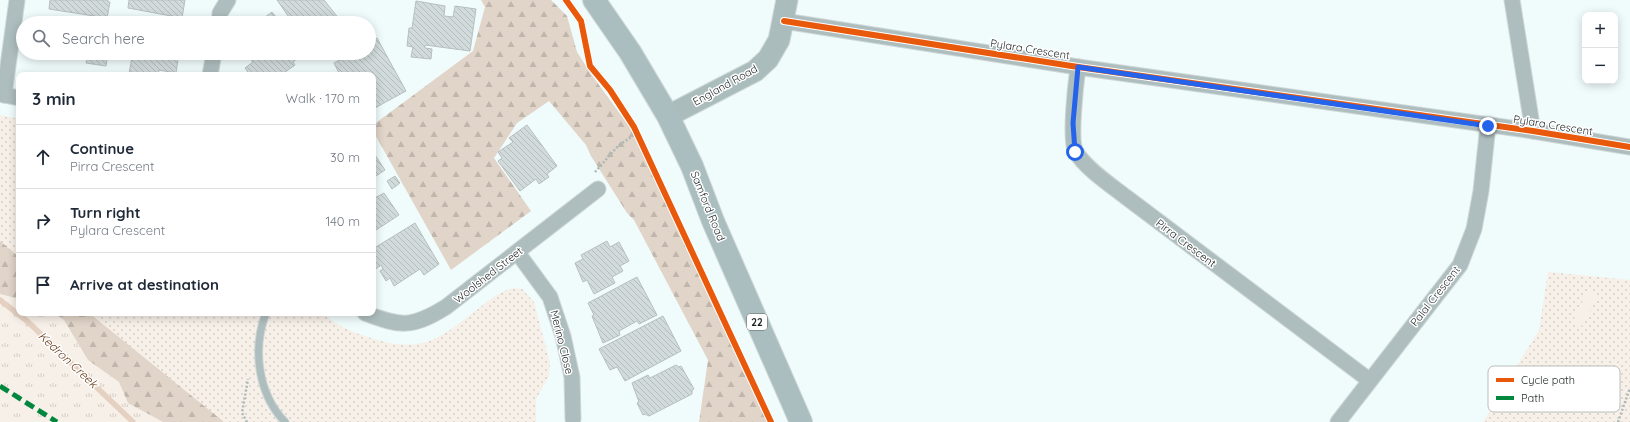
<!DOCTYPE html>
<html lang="en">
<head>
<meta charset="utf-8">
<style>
	body { margin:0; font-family:Quicksand,sans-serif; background:#f2f2f3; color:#1f2937 }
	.controls { position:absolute; right:12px; top:12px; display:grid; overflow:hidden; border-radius:8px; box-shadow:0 2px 10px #0003 }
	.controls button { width:36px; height:36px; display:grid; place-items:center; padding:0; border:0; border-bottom:1px solid #e0e1e3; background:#fff; color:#1f2937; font:20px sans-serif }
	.stop { position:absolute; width:12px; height:12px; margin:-9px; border:3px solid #2563eb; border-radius:50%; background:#fff }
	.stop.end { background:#2563eb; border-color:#fff; box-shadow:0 1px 4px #0008 }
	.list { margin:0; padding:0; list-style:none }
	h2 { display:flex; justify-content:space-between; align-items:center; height:52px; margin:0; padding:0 16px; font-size:17px }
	h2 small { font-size:13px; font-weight:400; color:#747a83 }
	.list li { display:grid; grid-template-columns:26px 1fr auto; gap:12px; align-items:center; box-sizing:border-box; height:64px; padding:0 16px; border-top:1px solid #e0e1e3 }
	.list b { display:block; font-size:15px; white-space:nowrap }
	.list p { margin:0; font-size:13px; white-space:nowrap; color:#747a83 }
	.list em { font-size:13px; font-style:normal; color:#747a83 }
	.icon { flex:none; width:22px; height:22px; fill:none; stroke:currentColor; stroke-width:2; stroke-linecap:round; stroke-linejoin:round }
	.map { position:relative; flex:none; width:1630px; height:422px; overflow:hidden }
	.search { position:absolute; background:#fff; box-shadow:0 2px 10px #0003; left:16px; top:16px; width:360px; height:44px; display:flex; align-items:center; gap:10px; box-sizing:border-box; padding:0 14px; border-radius:22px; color:#747a83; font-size:15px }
	.panel { position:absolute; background:#fff; box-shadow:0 2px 10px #0003; left:16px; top:72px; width:360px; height:244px; border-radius:8px }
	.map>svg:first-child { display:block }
</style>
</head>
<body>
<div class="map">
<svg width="1630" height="422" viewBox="0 0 1630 422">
	<defs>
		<pattern id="grass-tufts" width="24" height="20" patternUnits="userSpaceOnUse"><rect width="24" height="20" fill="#f7f0e8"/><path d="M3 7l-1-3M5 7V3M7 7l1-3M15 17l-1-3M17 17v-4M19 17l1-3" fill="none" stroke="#d3cec7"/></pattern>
		<pattern id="forest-firs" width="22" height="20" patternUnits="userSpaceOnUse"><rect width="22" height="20" fill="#e1d4c8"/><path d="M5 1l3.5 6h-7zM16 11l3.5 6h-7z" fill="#c0b6ac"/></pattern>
		<pattern id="park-dots" width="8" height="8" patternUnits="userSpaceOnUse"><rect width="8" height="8" fill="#f7f0e8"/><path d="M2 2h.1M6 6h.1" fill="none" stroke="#d3cec7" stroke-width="1.8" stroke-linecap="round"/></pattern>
		<pattern id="building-back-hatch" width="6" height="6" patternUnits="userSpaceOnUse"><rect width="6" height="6" fill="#d2dbdb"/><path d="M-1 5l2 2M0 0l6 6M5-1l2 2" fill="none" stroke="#b4bcbc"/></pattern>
	</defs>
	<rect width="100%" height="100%" fill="#f0fbfb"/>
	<!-- grass -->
	<polygon fill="url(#grass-tufts)" points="0,294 19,299 19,313 54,313 64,320 88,360 119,382 128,403 163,422 0,422"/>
	<!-- forest -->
	<g fill="url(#forest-firs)">
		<polygon points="481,0 551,0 567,16 577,52 591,74 631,129 768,422 699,422 708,360 634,220 627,213 591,156 586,145 549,101 517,123 494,158 531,211 451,270 373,131 373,125 473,51 485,7"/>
		<polygon points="19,220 19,299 0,294 0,226"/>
		<polygon points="54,313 162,313 245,422 163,422 128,403 119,382 88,360 64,320"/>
	</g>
	<!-- park -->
	<g fill="url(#park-dots)">
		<polygon points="0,115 19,119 19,257 0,241"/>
		<polygon points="1548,272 1630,280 1630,422 1483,422 1539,330"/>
		<path d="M515 288 522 289 534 302 550 363 549 376 536 399V422H224L89 313H323C337 327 355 333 374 339 426 355 444 335 483 305 494 297 502 290 515 288Z"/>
	</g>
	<!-- garden -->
	<polygon fill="#f7f0e8" points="1588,290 1598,295 1583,326 1573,321"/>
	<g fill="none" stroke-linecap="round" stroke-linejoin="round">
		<!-- stream -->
		<polyline stroke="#e4d1c2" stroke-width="5.5" points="0,300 27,321 133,422"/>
	</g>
	<!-- building -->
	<g fill="url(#building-back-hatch)" stroke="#b7bfbf">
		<polygon points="50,0 108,0 108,2 110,2 107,18 49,9"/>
		<polygon points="129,0 185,0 182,18 128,8"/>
		<polygon points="277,0 324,0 340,20 336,23 293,23"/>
		<polygon points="416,1 445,6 444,16 453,17 455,6 476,9 470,51 425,45 425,48 432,49 431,59 411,57 413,47 407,46 409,28 412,28"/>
		<polygon points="272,12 281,23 257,23"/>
		<polygon points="51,19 61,21 61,19 88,23 51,23"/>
		<polygon points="377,38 406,91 373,109 373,75 340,75 334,63 353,53 369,53 369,43"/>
		<polygon points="56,53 108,53 106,66 86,63 87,59 70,58 70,56"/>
		<polygon points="120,53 179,53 176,73 159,70 158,75 129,74 132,57 120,56"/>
		<polygon points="252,53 298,53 300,56 293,62 295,65 281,75 250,75 245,68 253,62 248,56"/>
		<polygon points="527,125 557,166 547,174 549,177 539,184 536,179 520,191 498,161 502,158 498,152 513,142 509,138"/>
		<polygon points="373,152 385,170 373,178"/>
		<polygon points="395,176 400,183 392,189 387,181"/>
		<polygon points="384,193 399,215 373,232 373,199"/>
		<polygon points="415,223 439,264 424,275 420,269 394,286 390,278 386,281 380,271 383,269 381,265 373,271 373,246 375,245 376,247"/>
		<polygon points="607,241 610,247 619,242 629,261 620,266 623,271 612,277 615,283 594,294 587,280 583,282 575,263 583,259 581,255"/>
		<polygon points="637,277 657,315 639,324 637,321 619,331 620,335 603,343 592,316 594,315 588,303"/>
		<polygon points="663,316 681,351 625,381 617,367 610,370 599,349"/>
		<polygon points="676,365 679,367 681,366 694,389 692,390 692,394 649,416 645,414 643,415 637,403 639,402 632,383 648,375 650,378"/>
	</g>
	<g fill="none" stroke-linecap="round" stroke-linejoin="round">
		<!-- service casing -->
		<g stroke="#cfd8d8" stroke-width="9">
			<path id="service" d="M266 313C252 349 258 394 285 422"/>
		</g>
		<!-- minor casing -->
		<g stroke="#cfd8d8" stroke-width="17">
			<g id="minor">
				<polyline points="1512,0 1533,131"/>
				<polyline points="784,21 1078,67 1533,131 1630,147"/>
				<polyline points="219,23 220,13 228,0"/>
				<path d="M1078 67C1076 82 1069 141 1076 152 1085 168 1112 186 1126 197L1369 380"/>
				<polyline points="210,75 214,53"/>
				<polyline points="0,94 19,98"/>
				<polyline points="4,95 17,0"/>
				<polyline points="517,252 550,297 563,336 572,377 573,419"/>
				<path d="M365 313C401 327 412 328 446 307L598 189"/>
				<polyline points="1338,422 1460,265 1474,229 1481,191 1488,125"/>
			</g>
		</g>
		<!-- secondary casing -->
		<g stroke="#cfd8d8" stroke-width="23">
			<polyline id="secondary" points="668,116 755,71 768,59 779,40 787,0"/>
		</g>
		<!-- primary casing -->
		<g stroke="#cfd8d8" stroke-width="24">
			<polyline id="primary" points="594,0 630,52 668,116 692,166 713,221 801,422"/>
		</g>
		<!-- path -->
		<g stroke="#acb7b7" stroke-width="2.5" stroke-dasharray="2 2" stroke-linecap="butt">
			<polyline points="595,172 618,146 637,133"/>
			<polyline points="247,422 242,413 248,379"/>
			<polyline points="1618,422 1630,388"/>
		</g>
		<!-- service -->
		<use href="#service" stroke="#aebdbe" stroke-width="7"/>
		<!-- minor -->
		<use href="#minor" stroke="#aebdbe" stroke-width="15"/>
		<!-- secondary -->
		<use href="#secondary" stroke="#aabcbc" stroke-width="21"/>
		<!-- primary -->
		<use href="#primary" stroke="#aabebf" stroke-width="22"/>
		<!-- quiet -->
		<polyline stroke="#00873e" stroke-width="5" stroke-dasharray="10 5" stroke-linecap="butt" points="0,386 57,422"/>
		<!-- cycleway casing -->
		<g stroke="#fff" stroke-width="8">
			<g id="cycleway">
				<polyline points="566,0 581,21 590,66 610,90 634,127 771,422"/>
				<polyline points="784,21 1078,67 1533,131 1630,147"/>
			</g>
		</g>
		<!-- cycleway -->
		<use href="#cycleway" stroke="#e8590c" stroke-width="6"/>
	</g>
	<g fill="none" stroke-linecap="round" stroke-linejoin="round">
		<!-- route -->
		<polyline stroke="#2563eb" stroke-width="5" points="1075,152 1073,123 1078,67 1488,126"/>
	</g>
	<g text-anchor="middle" stroke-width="3" stroke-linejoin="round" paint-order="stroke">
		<!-- shield labels -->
		<rect fill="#fff" stroke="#606565" stroke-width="1" x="747" y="314" width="20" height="16" rx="3"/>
		<g font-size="10" font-weight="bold" fill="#1c2323">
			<text x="757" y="326">22</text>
		</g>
		<!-- street labels -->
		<g font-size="11" fill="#1c2323" stroke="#fff">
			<text transform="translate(1030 49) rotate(9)" y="4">Pylara Crescent</text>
			<text transform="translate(725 85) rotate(-29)" y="4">England Road</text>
			<text transform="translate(1553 125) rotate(9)" y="4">Pylara Crescent</text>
			<text transform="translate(708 206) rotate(68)" y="4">Samford Road</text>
			<text transform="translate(1186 243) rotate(37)" y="4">Pirra Crescent</text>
			<text transform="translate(488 275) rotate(-38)" y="4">Woolshed Street</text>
			<text transform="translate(1435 296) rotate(-52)" y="4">Palal Crescent</text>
			<text transform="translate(562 342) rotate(76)" y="4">Merino Close</text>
		</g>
		<!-- water labels -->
		<g font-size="12" font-style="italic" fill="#6a3e1c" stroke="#fff">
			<text transform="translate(68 360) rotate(43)" y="4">Kedron Creek</text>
		</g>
	</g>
	<!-- legend -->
	<rect x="1488" y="366" width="132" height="46" rx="6" fill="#fff" stroke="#bbbdbd" stroke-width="1"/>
	<rect x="1496" y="378" width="18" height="4" fill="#e8590c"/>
	<rect x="1496" y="396" width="18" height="4" fill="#00873e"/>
	<g font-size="11" fill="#1c2323">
		<text x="1521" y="384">Cycle path</text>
		<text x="1521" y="402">Path</text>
	</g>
</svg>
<div class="controls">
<button>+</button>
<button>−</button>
</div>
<div class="stop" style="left:1075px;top:152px"></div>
<div class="stop end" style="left:1488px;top:126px"></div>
<div class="search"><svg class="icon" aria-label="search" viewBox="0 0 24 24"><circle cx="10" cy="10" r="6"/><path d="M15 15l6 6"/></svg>Search here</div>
<section class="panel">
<h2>3 min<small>Walk · 170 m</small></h2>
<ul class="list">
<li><svg class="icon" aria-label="ahead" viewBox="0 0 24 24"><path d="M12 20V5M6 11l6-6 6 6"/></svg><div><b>Continue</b><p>Pirra Crescent</p></div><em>30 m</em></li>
<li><svg class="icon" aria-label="right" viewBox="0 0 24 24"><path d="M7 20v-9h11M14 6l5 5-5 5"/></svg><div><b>Turn right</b><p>Pylara Crescent</p></div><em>140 m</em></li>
<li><svg class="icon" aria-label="arrive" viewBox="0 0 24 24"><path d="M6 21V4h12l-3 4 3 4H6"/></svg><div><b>Arrive at destination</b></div></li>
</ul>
</section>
</div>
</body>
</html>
